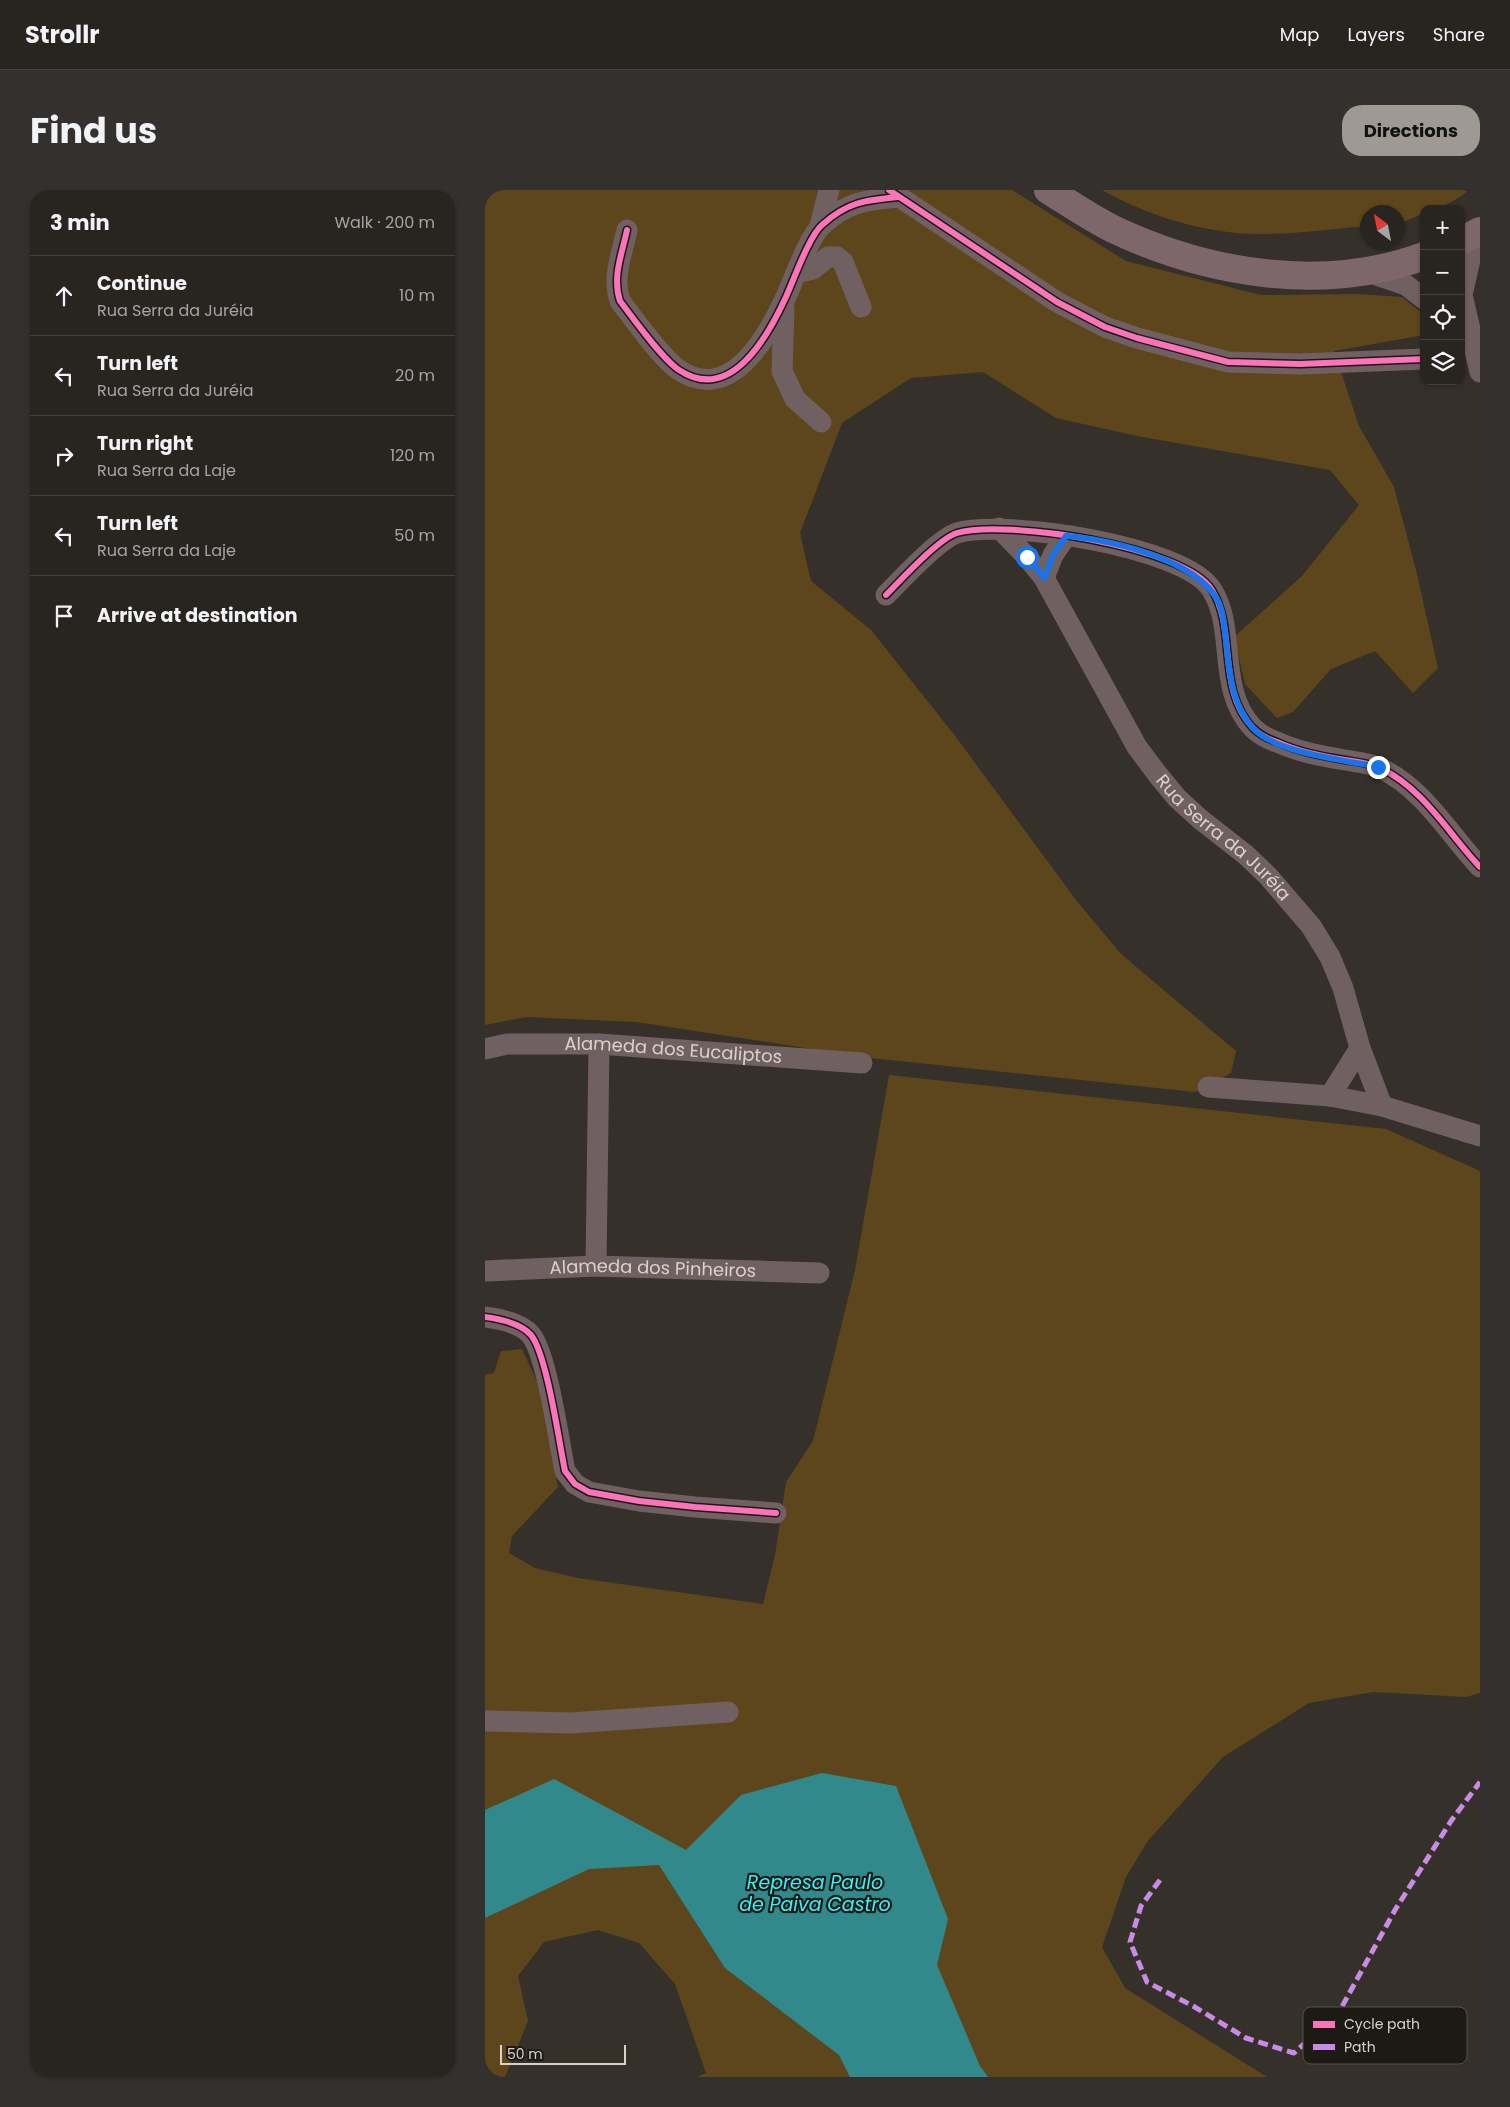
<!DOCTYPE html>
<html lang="en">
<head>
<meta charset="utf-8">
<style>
	body { margin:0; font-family:Poppins,sans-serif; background:#34302d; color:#f1f3f6 }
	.controls { position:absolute; right:15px; top:15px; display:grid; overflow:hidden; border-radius:10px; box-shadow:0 1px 4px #0004 }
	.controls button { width:45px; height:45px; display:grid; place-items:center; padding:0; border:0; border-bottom:1px solid #44413e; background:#282420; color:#f1f3f6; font:25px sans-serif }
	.compass { position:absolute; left:875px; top:15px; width:45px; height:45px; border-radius:50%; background:#282420; box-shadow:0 1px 4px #0004; rotate:328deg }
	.scale { position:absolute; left:15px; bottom:12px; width:126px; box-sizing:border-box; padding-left:5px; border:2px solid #d7d3cb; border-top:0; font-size:14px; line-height:18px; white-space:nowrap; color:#d7d3cb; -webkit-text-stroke:4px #1d1914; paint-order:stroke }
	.stop { position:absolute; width:15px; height:15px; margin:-11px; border:4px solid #1a73e8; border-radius:50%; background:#fff }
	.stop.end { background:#1a73e8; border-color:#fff; box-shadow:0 1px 5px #0008 }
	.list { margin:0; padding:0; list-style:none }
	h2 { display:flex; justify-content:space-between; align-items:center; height:65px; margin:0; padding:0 20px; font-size:21px }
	h2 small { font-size:16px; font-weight:400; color:#a5a4a5 }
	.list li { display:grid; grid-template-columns:32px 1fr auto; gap:15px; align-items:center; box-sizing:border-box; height:80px; padding:0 20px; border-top:1px solid #44413e }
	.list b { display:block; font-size:19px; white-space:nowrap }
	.list p { margin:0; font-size:16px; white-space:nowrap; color:#a5a4a5 }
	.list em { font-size:16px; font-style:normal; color:#a5a4a5 }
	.icon { flex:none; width:28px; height:28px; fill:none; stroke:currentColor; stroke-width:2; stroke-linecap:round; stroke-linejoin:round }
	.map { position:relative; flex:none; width:995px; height:1887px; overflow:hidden; border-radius:20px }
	header { display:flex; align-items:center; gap:30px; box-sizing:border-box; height:70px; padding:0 25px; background:#282420; border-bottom:1px solid #44413e }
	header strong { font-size:24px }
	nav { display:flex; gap:28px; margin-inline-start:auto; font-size:18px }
	.intro { display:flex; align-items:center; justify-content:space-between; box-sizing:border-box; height:120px; padding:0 30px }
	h1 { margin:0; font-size:35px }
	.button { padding:12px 22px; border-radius:20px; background:#9e9a93; color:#111; font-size:18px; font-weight:700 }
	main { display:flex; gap:30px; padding:0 30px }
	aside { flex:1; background:#282420; border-radius:20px; box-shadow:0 1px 4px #0004 }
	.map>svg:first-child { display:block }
</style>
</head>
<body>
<header>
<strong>Strollr</strong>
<nav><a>Map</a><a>Layers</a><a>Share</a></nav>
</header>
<div class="intro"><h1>Find us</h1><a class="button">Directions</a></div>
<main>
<aside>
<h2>3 min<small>Walk · 200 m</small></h2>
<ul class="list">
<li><svg class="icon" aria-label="ahead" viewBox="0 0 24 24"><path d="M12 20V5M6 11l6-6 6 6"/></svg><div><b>Continue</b><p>Rua Serra da Juréia</p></div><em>10 m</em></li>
<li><svg class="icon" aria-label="left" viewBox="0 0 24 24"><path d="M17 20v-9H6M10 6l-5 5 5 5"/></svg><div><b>Turn left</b><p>Rua Serra da Juréia</p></div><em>20 m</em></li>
<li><svg class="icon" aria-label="right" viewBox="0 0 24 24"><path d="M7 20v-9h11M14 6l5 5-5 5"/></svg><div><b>Turn right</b><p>Rua Serra da Laje</p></div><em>120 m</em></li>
<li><svg class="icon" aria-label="left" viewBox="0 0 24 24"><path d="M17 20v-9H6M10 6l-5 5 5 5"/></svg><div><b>Turn left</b><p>Rua Serra da Laje</p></div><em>50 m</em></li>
<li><svg class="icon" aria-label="arrive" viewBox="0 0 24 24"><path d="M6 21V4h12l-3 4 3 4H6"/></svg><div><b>Arrive at destination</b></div></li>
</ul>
</aside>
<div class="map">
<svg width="995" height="1887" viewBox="0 0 995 1887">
	<rect width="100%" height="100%" fill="#35302a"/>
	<!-- green -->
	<g fill="#5d461c">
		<polygon points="0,0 527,0 641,71 776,105 872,104 917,107 939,125 939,145 849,161 874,236 909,297 932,384 953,478 928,503 890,461 846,479 808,522 792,528 760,494 749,447 817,386 874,315 845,280 652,246 571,228 498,182 426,188 357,233 315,343 326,391 386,440 471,547 591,710 636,764 751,861 746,883 710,902 386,868 151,832 41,827 0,835"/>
		<path d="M617 0H984C970 11 957 19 939 19V23L914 34 912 22H882V36C847 39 810 44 775 44 722 44 662 26 617 0Z"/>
		<polygon points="404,885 901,939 995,981 995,1503 981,1507 888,1502 824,1513 738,1567 662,1652 641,1687 617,1757 640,1798 782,1887 212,1887 221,1883 190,1794 154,1753 113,1740 59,1752 33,1786 43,1831 20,1887 0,1887 0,1185 9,1183 16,1161 37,1159 55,1198 73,1297 27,1346 24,1363 50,1378 93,1388 278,1414 290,1365 301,1292 328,1251 370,1080"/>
	</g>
	<!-- water -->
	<polygon fill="#32898c" points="337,1583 411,1596 463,1729 452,1775 495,1876 503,1887 365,1887 354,1865 240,1778 174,1675 104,1679 0,1728 0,1620 69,1589 201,1660 256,1605"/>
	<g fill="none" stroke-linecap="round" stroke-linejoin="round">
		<!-- minor -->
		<g stroke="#716062" stroke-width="21">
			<polyline points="404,0 572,112 620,137 652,148 743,172 815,174 939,169"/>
			<polyline points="335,36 344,0"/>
			<path d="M142 40C137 64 127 87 135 111 148 128 177 169 194 180 245 214 282 148 300 109 308 92 324 46 337 35 362 12 381 10 413 7"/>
			<polyline points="995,55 985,70 977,105 995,182"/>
			<polyline points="880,81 921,95 939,109"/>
			<polyline points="311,83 328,79 343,67 352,67 358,72 376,117"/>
			<polyline points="299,118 297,181 310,209 336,232"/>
			<path id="s1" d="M514 338 542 367 559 388 652 557 673 585 692 608 715 629 761 665 783 686 826 736 845 767 858 798 875 858 897 916"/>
			<polyline points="559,388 568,365 581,346"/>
			<path d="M401 405C416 390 453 349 472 343 519 329 700 356 727 400 752 440 731 499 768 538 775 545 783 549 792 552 814 562 836 566 860 570 871 572 885 573 895 578 938 598 964 644 995 677"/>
			<path id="s2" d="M0 859 22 854H114L377 873"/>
			<polyline points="723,897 845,906 897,916 995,946"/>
			<polyline points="845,906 875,858"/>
			<polyline points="111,1076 114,854"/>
			<path id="s3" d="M0 1081 111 1076 334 1083"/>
			<path d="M0 1127C15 1129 36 1133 46 1145 62 1165 74 1252 80 1281L90 1294 104 1302 154 1311 210 1317 291 1323"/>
			<polyline points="0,1531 86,1533 243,1522"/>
		</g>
		<!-- major -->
		<g stroke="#7d676a" stroke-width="28">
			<path d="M563 0C584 13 606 28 628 39 723 84 838 103 939 66"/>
			<polyline points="976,51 995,41"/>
		</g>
		<!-- quiet -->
		<polyline stroke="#ca8be6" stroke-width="5" stroke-dasharray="10 5" stroke-linecap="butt" points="675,1690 656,1716 645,1752 662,1792 708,1816 761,1848 809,1863 854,1822 910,1720 966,1631 995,1592"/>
		<!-- cycleway casing -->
		<g stroke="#1d1914" stroke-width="9">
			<g id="cycleway">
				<polyline points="404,0 572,112 620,137 652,148 743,172 815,174 939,169"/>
				<path d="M142 40C137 64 127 87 135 111 148 128 177 169 194 180 245 214 282 148 300 109 308 92 324 46 337 35 362 12 381 10 413 7"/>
				<path d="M401 405C416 390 453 349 472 343 519 329 700 356 727 400 752 440 731 499 768 538 775 545 783 549 792 552 814 562 836 566 860 570 871 572 885 573 895 578 938 598 964 644 995 677"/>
				<path d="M0 1127C15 1129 36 1133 46 1145 62 1165 74 1252 80 1281L90 1294 104 1302 154 1311 210 1317 291 1323"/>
			</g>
		</g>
		<!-- cycleway -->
		<use href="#cycleway" stroke="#fb73b8" stroke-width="6"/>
	</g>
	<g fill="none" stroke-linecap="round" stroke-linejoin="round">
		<!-- route -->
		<path stroke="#1a73e8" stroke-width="6" d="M542 367 559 388 568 365 581 346C625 349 726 372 737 422 745 461 739 505 768 538 790 563 860 570 893 577"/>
	</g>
	<g text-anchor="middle" stroke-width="4.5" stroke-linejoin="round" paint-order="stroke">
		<!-- street labels -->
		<g font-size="18" fill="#d7d3cb" stroke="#1d1914">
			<text dy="6" stroke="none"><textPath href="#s1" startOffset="386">Rua Serra da Juréia</textPath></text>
			<text dy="6" stroke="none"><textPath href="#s2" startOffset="189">Alameda dos Eucaliptos</textPath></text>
			<text dy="6" stroke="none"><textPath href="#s3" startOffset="168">Alameda dos Pinheiros</textPath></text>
		</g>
		<!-- water labels -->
		<g font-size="19" font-style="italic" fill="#35f0f7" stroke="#1d1914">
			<text x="330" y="1699">Represa Paulo<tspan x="330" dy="22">de Paiva Castro</tspan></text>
		</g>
	</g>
	<!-- legend -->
	<rect x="818" y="1817" width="164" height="57" rx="8" fill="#1d1914" stroke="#55514b" stroke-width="1"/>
	<rect x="828" y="1831" width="22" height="7" fill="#fb73b8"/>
	<rect x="828" y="1854" width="22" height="6" fill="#ca8be6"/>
	<g font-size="14" fill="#d7d3cb">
		<text x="859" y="1839">Cycle path</text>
		<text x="859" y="1862">Path</text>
	</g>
</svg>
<div class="controls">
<button>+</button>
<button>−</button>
<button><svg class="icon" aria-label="locate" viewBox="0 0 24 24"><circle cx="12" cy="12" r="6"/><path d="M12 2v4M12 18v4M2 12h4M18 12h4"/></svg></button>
<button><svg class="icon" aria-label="layers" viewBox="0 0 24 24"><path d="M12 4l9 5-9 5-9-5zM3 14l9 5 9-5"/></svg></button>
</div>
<svg class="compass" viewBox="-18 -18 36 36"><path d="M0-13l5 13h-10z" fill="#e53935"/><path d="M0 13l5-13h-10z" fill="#a5a4a5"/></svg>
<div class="scale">50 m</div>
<div class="stop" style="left:542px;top:367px"></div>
<div class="stop end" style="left:893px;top:577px"></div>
</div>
</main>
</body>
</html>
